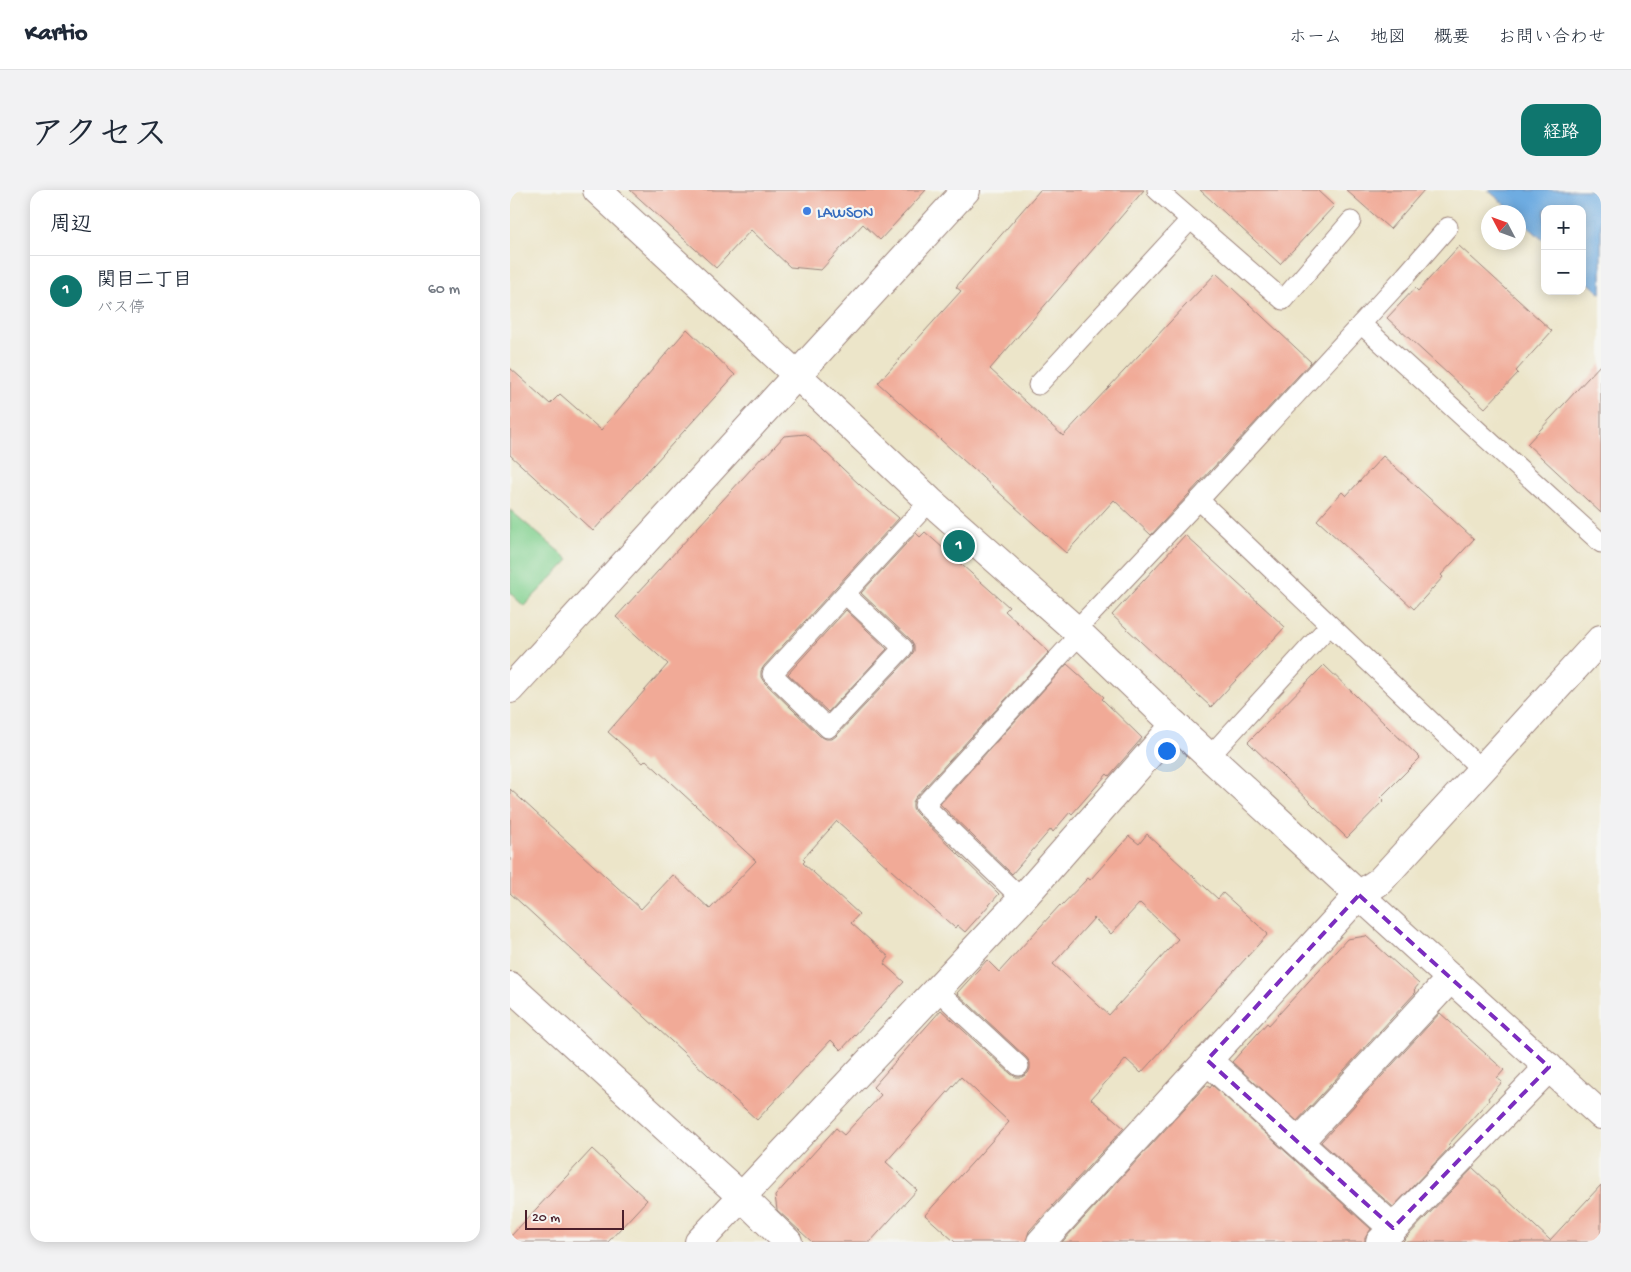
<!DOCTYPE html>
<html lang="ja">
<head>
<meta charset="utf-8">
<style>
	body { margin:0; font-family:"Gochi Hand","Klee One",sans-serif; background:#f2f2f3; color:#1f2937 }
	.controls { position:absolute; right:15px; top:15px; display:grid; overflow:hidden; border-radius:10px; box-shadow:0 2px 12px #0003 }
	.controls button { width:45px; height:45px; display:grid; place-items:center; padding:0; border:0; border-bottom:1px solid #e0e1e3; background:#fff; color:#1f2937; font:25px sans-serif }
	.compass { position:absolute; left:971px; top:15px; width:45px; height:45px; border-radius:50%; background:#fff; box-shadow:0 2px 12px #0003; rotate:311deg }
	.scale { position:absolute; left:15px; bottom:12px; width:99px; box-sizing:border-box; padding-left:5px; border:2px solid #4a1f2b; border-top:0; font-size:14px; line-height:18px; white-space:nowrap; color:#4a1f2b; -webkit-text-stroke:4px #f6f6f2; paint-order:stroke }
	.you { position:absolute; left:656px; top:560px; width:18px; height:18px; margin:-12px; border:4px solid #fff; border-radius:50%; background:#1a73e8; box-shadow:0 0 0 8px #1a73e833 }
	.badge { display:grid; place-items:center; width:32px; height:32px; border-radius:50%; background:#0f766e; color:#fff; font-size:16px; font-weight:700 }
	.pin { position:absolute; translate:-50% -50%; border:2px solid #fff; box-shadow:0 1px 5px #0006 }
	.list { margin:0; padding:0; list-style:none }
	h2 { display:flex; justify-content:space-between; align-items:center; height:65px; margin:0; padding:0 20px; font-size:21px }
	h2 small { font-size:16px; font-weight:400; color:#747a83 }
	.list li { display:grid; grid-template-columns:32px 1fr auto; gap:15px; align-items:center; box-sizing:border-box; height:70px; padding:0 20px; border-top:1px solid #e0e1e3 }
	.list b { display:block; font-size:19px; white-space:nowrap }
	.list p { margin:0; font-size:16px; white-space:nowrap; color:#747a83 }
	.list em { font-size:16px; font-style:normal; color:#747a83 }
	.map { position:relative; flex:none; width:1091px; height:1052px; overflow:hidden; border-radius:15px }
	header { display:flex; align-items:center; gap:30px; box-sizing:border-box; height:70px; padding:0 25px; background:#fff; border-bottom:1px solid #e0e1e3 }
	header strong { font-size:24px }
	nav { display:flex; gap:28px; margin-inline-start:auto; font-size:18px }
	.intro { display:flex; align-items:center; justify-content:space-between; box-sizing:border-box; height:120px; padding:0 30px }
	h1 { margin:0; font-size:35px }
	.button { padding:12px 22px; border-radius:15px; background:#0f766e; color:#fff; font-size:18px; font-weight:700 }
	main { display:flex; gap:30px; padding:0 30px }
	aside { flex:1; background:#fff; border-radius:15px; box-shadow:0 2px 12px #0003 }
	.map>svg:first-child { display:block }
</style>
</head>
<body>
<header>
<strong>Kartio</strong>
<nav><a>ホーム</a><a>地図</a><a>概要</a><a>お問い合わせ</a></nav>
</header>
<div class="intro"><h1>アクセス</h1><a class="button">経路</a></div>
<main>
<aside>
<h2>周辺<small></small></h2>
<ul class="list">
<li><span class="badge">1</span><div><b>関目二丁目</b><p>バス停</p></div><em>60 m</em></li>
</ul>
</aside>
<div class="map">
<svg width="1091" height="1052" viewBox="0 0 1091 1052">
	<rect width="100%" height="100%" fill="#f6f6f2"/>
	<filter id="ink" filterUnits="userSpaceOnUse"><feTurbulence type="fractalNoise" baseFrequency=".02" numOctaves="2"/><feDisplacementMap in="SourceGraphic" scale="10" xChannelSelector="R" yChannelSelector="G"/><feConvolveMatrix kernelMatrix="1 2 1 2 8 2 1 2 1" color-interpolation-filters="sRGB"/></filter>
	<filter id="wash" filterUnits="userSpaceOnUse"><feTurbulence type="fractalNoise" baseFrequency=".0096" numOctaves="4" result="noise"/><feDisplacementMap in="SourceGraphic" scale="20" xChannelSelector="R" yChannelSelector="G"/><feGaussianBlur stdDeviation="1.12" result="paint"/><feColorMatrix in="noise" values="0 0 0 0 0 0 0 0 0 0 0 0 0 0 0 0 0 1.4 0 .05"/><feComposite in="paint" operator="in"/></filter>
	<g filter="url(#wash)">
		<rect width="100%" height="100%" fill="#ece5c9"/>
		<!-- green -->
		<polygon fill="#83d190" stroke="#66785e" points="0,320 59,370 14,416 0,403"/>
		<!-- water -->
		<polygon fill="#6eace1" stroke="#5c6686" points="978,0 1091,0 1091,104 1072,87 1072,19 1035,19 1035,52 1009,28 1008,22 1003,22"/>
		<g id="blocks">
			<!-- building -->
			<g fill="#f1aa97" fill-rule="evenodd">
				<polygon points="120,0 416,0 370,50 353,34 311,80 280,77 241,40 206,78"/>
				<polygon points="530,0 634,0 480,179 553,246 706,83 801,172 641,345 604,310 556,363 368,193 451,101 446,97"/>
				<polygon points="690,0 807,0 824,16 770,74"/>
				<polygon points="836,0 914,0 880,39"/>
				<polygon points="949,56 1042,141 1006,181 1008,183 975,218 877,128 905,98 908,101"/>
				<polygon points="177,139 225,185 83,341 0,265 0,178 40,214 50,204 91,240"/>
				<polygon points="1091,174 1091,323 1017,254"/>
				<polygon points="296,244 350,295 389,328 254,476 251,481 251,487 254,492 310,546 316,549 322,549 326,546 401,466 404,461 404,455 401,450 351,403 406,343 410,347 415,342 499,417 495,421 539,462 406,607 403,612 403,618 406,623 489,704 455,742 447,735 445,738 327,631 293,669 295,671 293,673 349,724 341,733 379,767 374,774 394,792 331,860 321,850 247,930 0,703 0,599 131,719 163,685 200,719 246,671 136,570 133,573 98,542 158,474 106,427 253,266 255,267 274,246"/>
				<polygon points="873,266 964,349 931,385 933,387 904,419 807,330 832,302 836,306"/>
				<polygon points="675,345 775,437 701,517 602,425"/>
				<polygon points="336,420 377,459 318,522 278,484"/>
				<polygon points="557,474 594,507 592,509 632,548 599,586 597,584 562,624 560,622 543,642 541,639 502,684 430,614"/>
				<polygon points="814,475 910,568 871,607 874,610 837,648 738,552"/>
				<path d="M637 644 708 709 713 703 758 744 631 883 616 869 581 909 614 938 519 1041 516 1052H445L415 1025 499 932 451 887 376 972 407 1000 360 1052H302L267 1020 265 1006 326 938 334 945 371 905 363 897 431 820 501 884 506 887H512L518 883 520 879V873L517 868 447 803 477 770 489 782 550 715 551 716 578 688 580 690 619 646 629 654ZM630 713 668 749 599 825 543 774 584 728 601 744Z"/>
				<polygon points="856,746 909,794 904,800 906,802 787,931 722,872 757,833 759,835 837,749"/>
				<polygon points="930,823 994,880 987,888 992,892 978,908 979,910 938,955 940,957 883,1017 811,952"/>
				<polygon points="696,895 700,898 702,895 861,1039 855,1048 855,1052 552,1052"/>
				<polygon points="82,959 137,1010 98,1052 0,1052 0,1047"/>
				<polygon points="963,978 1040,1050 1091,995 1091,1052 892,1052"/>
			</g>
		</g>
	</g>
	<g filter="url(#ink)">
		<use href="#blocks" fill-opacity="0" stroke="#9b827a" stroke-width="1"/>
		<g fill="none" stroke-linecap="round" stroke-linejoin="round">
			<!-- lane casing -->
			<g stroke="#9b827a" stroke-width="21">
				<g id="lane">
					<polyline points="647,0 773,110 841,31"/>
					<polyline points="851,134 1091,353"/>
					<polyline points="528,195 680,30"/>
					<polyline points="689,310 972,580"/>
					<polyline points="335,404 393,458 318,538 262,484 420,311"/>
					<polyline points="566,440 689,310 896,85 938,37"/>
					<polyline points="700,566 819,436"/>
					<polyline points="512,709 414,615 570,444"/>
					<polyline points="426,799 509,876"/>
				</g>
			</g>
			<!-- street casing -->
			<g stroke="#9b827a" stroke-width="30">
				<g id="street">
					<polyline points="87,0 287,185 420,311 566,440 665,535 849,705 1091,925"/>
					<polyline points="0,499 456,0"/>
					<polyline points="0,796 231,1006 278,1052"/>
					<polyline points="697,870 883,1038"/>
					<polyline points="789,952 941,788"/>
					<polyline points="189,1052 512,709 665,535"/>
					<polyline points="531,1052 849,705 870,691 1091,449"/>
					<polyline points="870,1052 1039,877"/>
				</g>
			</g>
			<!-- lane -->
			<use href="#lane" stroke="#fff" stroke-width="19"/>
			<!-- street -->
			<use href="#street" stroke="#fff" stroke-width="28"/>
		</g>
	</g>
	<!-- marked area -->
	<path fill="none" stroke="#7b2cbf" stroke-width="4" stroke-dasharray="10 6" stroke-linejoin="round" d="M849 705 1039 877 883 1038 697 870Z"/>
	<!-- markers -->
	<circle fill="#3f7fe0" stroke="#f6f6f2" stroke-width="2" cx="297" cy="21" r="5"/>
	<g text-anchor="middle" stroke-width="4.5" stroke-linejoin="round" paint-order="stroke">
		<!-- shop labels -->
		<g font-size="16" fill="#366cbe" stroke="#f6f6f2" text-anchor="start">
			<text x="307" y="27">LAWSON</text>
		</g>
	</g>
</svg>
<div class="controls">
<button>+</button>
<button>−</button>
</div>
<svg class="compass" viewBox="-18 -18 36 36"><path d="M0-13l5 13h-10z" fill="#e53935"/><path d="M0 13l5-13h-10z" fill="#747a83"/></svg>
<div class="scale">20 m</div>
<div class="you"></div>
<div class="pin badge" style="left:449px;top:356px">1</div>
</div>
</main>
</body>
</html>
